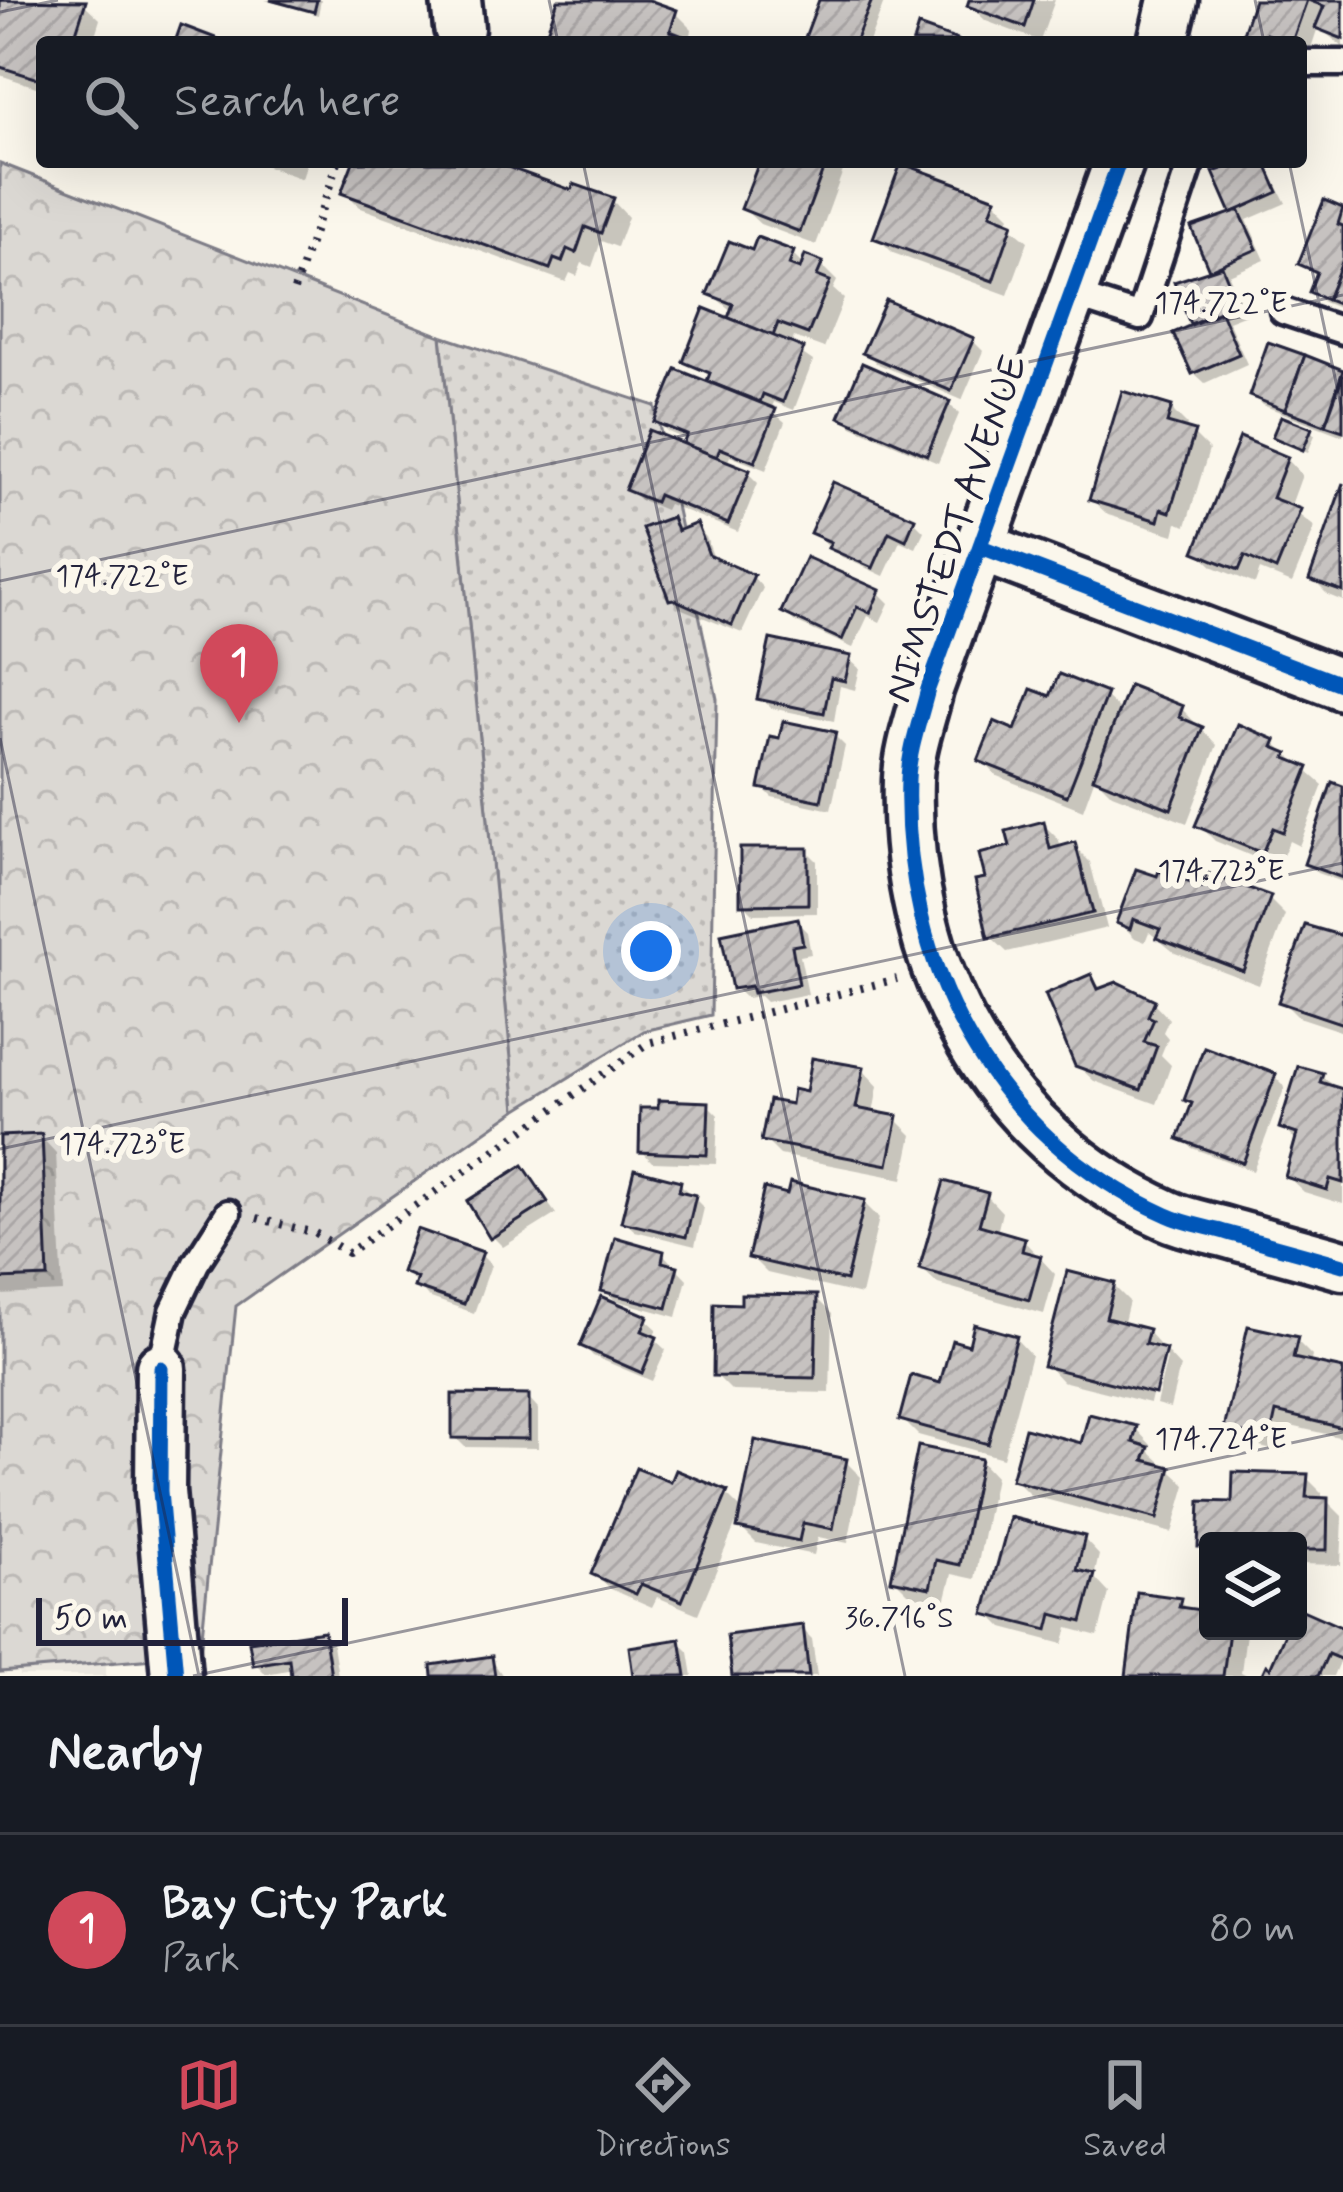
<!DOCTYPE html>
<html lang="en">
<head>
<meta charset="utf-8">
<style>
	body { margin:0; font-family:Mynerve,sans-serif; background:#242831; color:#f1f3f6 }
	.controls { position:absolute; right:36px; bottom:36px; display:grid; overflow:hidden; border-radius:12px; box-shadow:0 12px 48px #0002 }
	.controls button { width:108px; height:108px; display:grid; place-items:center; padding:0; border:0; border-bottom:3px solid #363941; background:#171b24; color:#f1f3f6; font:60px sans-serif }
	.scale { position:absolute; left:36px; bottom:30px; width:312px; box-sizing:border-box; padding-left:12px; border:6px solid #22223b; border-top:0; font-size:33px; line-height:42px; white-space:nowrap; color:#22223b; -webkit-text-stroke:9px #fbf7ec; paint-order:stroke }
	.you { position:absolute; left:651px; top:951px; width:42px; height:42px; margin:-30px; border:9px solid #fff; border-radius:50%; background:#1a73e8; box-shadow:0 0 0 18px #1a73e833 }
	.badge { display:grid; place-items:center; width:78px; height:78px; border-radius:50%; background:#d1495b; color:#fff; font-size:39px; font-weight:700 }
	.pin { position:absolute; translate:-50% -99px; filter:drop-shadow(0 3px 6px #0008) }
	.pin::after { content:''; position:absolute; top:63px; width:42px; height:36px; background:inherit; clip-path:polygon(0 0,100% 0,50% 100%) }
	.list { margin:0; padding:0; list-style:none }
	h2 { display:flex; justify-content:space-between; align-items:center; height:156px; margin:0; padding:0 48px; font-size:51px }
	h2 small { font-size:39px; font-weight:400; color:#9ea1a6 }
	.list li { display:grid; grid-template-columns:78px 1fr auto; gap:36px; align-items:center; box-sizing:border-box; height:192px; padding:0 48px; border-top:3px solid #363941 }
	.list b { display:block; font-size:45px; white-space:nowrap }
	.list p { margin:0; font-size:39px; white-space:nowrap; color:#9ea1a6 }
	.list em { font-size:39px; font-style:normal; color:#9ea1a6 }
	.icon { flex:none; width:66px; height:66px; fill:none; stroke:currentColor; stroke-width:2; stroke-linecap:round; stroke-linejoin:round }
	.map { position:relative; flex:none; width:1343px; height:1676px; overflow:hidden }
	.search { position:absolute; background:#171b24; box-shadow:0 12px 48px #0002; left:36px; right:36px; top:36px; height:132px; display:flex; align-items:center; gap:30px; box-sizing:border-box; padding:0 42px; border-radius:12px; color:#9ea1a6; font-size:45px }
	.sheet { height:348px; background:#171b24 }
	nav { display:flex; justify-content:space-around; align-items:center; box-sizing:border-box; height:168px; border-top:3px solid #363941; background:#171b24; font-size:33px; color:#9ea1a6 }
	nav a { display:grid; justify-items:center; gap:6px }
	nav .on { color:#d1495b }
	.map>svg:first-child { display:block }
</style>
</head>
<body>
<div class="map">
<svg width="1343" height="1676" viewBox="0 0 1343 1676">
	<defs>
		<pattern id="grass-dots" width="8" height="8" patternUnits="userSpaceOnUse" patternTransform="scale(3)"><rect width="8" height="8" fill="#dbd8d3"/><path d="M2 2h.1M6 6h.1" fill="none" stroke="#bcb9b6" stroke-width="1.8" stroke-linecap="round"/></pattern>
		<pattern id="park-crowns" width="20" height="18" patternUnits="userSpaceOnUse" patternTransform="scale(3)"><rect width="20" height="18" fill="#dbd8d3"/><path d="M2 6a3 3 0 1 1 6 0M12 15a3 3 0 1 1 6 0" fill="none" stroke="#bcb9b6"/></pattern>
		<pattern id="building-hatch" width="6" height="6" patternUnits="userSpaceOnUse" patternTransform="scale(3)"><rect width="6" height="6" fill="#c6c2c0"/><path d="M-1 1l2-2M0 6l6-6M5 7l2-2" fill="none" stroke="#aaa6a6"/></pattern>
	</defs>
	<rect width="100%" height="100%" fill="#fbf7ec"/>
	<filter id="ink" filterUnits="userSpaceOnUse"><feTurbulence type="fractalNoise" baseFrequency=".00833" numOctaves="2"/><feDisplacementMap in="SourceGraphic" scale="24" xChannelSelector="R" yChannelSelector="G"/><feConvolveMatrix kernelMatrix="1 2 1 2 8 2 1 2 1" color-interpolation-filters="sRGB"/></filter>
	<g filter="url(#ink)">
		<!-- built -->
		<polygon fill="#ebe7df" points="106,1663 106,1676 19,1676 19,1672"/>
		<!-- grass -->
		<polygon fill="url(#grass-dots)" stroke="#7e7d87" stroke-width="3" points="441,336 655,406 717,699 711,1015 644,1031 516,1110"/>
		<!-- park -->
		<polygon fill="url(#park-crowns)" stroke="#7e7d87" stroke-width="3" points="0,163 441,336 516,1110 236,1306 200,1655 0,1672"/>
		<!-- shadow -->
		<g fill="#0003">
			<polygon points="0,0 74,0 84,4 100,19 93,42 42,42 42,89 0,75"/>
			<polygon points="265,0 321,0 318,15"/>
			<polygon points="561,0 640,0 676,13 692,29 690,42 546,42"/>
			<polygon points="822,0 885,0 869,42 810,42 807,39"/>
			<polygon points="972,0 1055,0 1040,41 986,21 970,6"/>
			<polygon points="1257,0 1343,0 1343,47 1318,27 1308,57 1301,54 1301,42 1244,42"/>
			<polygon points="256,162 307,162 302,179"/>
			<polygon points="356,162 486,162 572,194 613,201 628,217 617,247 601,241 592,267 582,263 577,276 570,273 566,282 361,208 345,192"/>
			<polygon points="762,162 838,162 844,168 816,245 760,224 744,209"/>
			<polygon points="1251,162 1271,162 1266,164 1286,203 1247,220 1265,260 1229,275 1246,314 1228,321 1247,364 1205,383 1194,373 1195,327 1178,283 1213,272 1195,229 1235,215 1217,174"/>
			<polygon points="994,200 1010,216 1007,224 1028,241 1008,295 893,253 877,237"/>
			<polygon points="1326,204 1343,211 1343,310 1323,302 1313,291 1318,276 1302,264"/>
			<polygon points="753,254 792,254 804,266 821,265 837,281 833,289 844,299 824,348 794,337 791,346 813,361 794,410 774,402 771,410 785,422 766,470 730,456 727,464 748,473 758,483 738,532 668,504 665,510 639,499 629,489 685,448 688,440 668,432 658,422 709,385 712,377 686,361 730,322 733,312 711,294"/>
			<polygon points="973,341 983,351 962,400 876,363 866,352"/>
			<polygon points="1270,346 1343,373 1343,436 1262,405 1252,395"/>
			<polygon points="949,404 959,414 938,463 852,426 842,416"/>
			<polygon points="1171,409 1187,425 1185,431 1193,434 1209,450 1186,526 1177,523 1174,535 1108,515 1092,500"/>
			<polygon points="1310,430 1315,435 1308,452 1276,437"/>
			<polygon points="1287,459 1302,475 1290,508 1315,527 1292,583 1260,570 1255,584 1214,567 1198,552"/>
			<polygon points="1343,492 1343,601 1328,595 1312,579"/>
			<polygon points="671,521 683,532 696,527 706,537 715,561 753,577 763,588 742,633 682,609 671,599"/>
			<polygon points="914,521 924,531 916,548 900,541 884,576 842,557 814,533"/>
			<polygon points="879,593 889,603 880,622 868,616 853,648 795,622 784,612"/>
			<polygon points="849,659 860,669 855,690 840,686 834,721 771,708 761,698"/>
			<polygon points="1105,696 1122,712 1181,708 1217,745 1187,823 1112,794 1095,777 1083,810 997,776 982,760 1017,734"/>
			<polygon points="834,735 845,746 831,810 772,797 762,787 781,741"/>
			<polygon points="1274,742 1323,785 1299,846 1289,841 1278,867 1215,841 1199,825"/>
			<polygon points="1343,789 1343,882 1317,873 1307,863"/>
			<polygon points="1043,824 1059,840 1061,849 1074,846 1090,862 1107,928 1007,952 991,937 988,880 1013,848"/>
			<polygon points="807,851 817,861 817,913 754,914 743,903"/>
			<polygon points="1204,890 1269,899 1285,915 1259,985 1175,953 1149,932 1145,942 1135,938 1119,922"/>
			<polygon points="797,922 807,932 811,954 800,956 808,994 766,1002 760,996 746,998 735,988"/>
			<polygon points="1343,941 1343,1032 1298,1017 1282,1001"/>
			<polygon points="1091,978 1103,990 1154,1003 1169,1019 1163,1032 1168,1038 1161,1055 1171,1065 1157,1104 1094,1081 1077,1065"/>
			<polygon points="863,1070 878,1086 873,1114 896,1119 912,1135 903,1179 780,1155 764,1139 808,1095"/>
			<polygon points="1321,1076 1343,1092 1343,1204 1304,1192 1288,1177 1298,1143 1283,1127"/>
			<polygon points="1275,1077 1285,1087 1253,1171 1192,1148 1182,1138 1194,1106 1188,1099"/>
			<polygon points="708,1105 718,1115 716,1164 652,1162 642,1151"/>
			<polygon points="41,1137 56,1153 63,1292 0,1295 0,1139"/>
			<polygon points="523,1169 556,1214 503,1247 493,1237"/>
			<polygon points="680,1184 704,1208 695,1246 635,1231 624,1221"/>
			<polygon points="987,1196 1002,1212 997,1233 1024,1241 1055,1274 1044,1314 938,1284 922,1269"/>
			<polygon points="863,1202 879,1218 861,1295 767,1273 751,1257"/>
			<polygon points="663,1254 687,1279 677,1317 615,1300 604,1290"/>
			<polygon points="481,1255 491,1265 474,1313 428,1297 406,1272"/>
			<polygon points="1114,1286 1129,1301 1123,1326 1147,1331 1180,1367 1170,1408 1156,1404 1167,1358 1161,1358 1150,1403 1062,1381 1047,1365"/>
			<polygon points="816,1298 832,1314 830,1393 732,1391 716,1375"/>
			<polygon points="646,1319 657,1329 653,1338 666,1350 652,1381 593,1356 583,1345"/>
			<polygon points="1016,1339 1031,1355 1003,1458 918,1435 902,1419 942,1386 971,1348"/>
			<polygon points="1296,1340 1312,1356 1310,1365 1343,1372 1343,1438 1291,1426 1285,1453 1243,1443 1227,1428"/>
			<polygon points="528,1398 538,1409 538,1448 465,1447 455,1437"/>
			<polygon points="1136,1429 1151,1445 1150,1452 1186,1485 1172,1533 1030,1495 1014,1479 1084,1447"/>
			<polygon points="845,1461 861,1477 848,1543 818,1537 814,1555 756,1543 736,1523 698,1614 657,1597 652,1607 611,1589 595,1574 673,1486 726,1494 743,1511"/>
			<polygon points="980,1461 995,1477 975,1579 952,1574 945,1602 910,1595 894,1579"/>
			<polygon points="1306,1477 1322,1493 1322,1501 1327,1501 1343,1517 1341,1565 1298,1564 1298,1541 1208,1541 1208,1553 1201,1546 1235,1505"/>
			<polygon points="1084,1539 1099,1555 1094,1577 1109,1593 1098,1636 1068,1628 1063,1644 1003,1628 988,1613"/>
			<polygon points="1179,1601 1190,1612 1208,1614 1208,1631 1246,1633 1241,1672 1249,1676 1129,1676"/>
			<polygon points="1298,1611 1343,1631 1343,1664 1339,1662 1333,1676 1264,1676 1272,1672 1290,1631 1298,1631"/>
			<polygon points="802,1629 812,1639 817,1676 735,1676"/>
			<polygon points="323,1634 333,1644 338,1676 294,1676 293,1669 266,1674 256,1664"/>
			<polygon points="679,1642 689,1652 693,1676 636,1676"/>
			<polygon points="491,1659 503,1676 435,1676"/>
		</g>
		<!-- building -->
		<g fill="url(#building-hatch)" stroke="#22223b" stroke-width="3">
			<polygon points="0,0 86,1 73,42 42,42 42,80 0,67"/>
			<polygon points="270,0 317,0 314,12"/>
			<polygon points="558,0 649,0 677,10 670,31 698,42 543,42"/>
			<polygon points="819,0 872,0 855,42 804,40"/>
			<polygon points="969,0 1034,0 1025,27 967,6"/>
			<polygon points="1254,0 1307,0 1292,42 1266,34 1263,42 1240,42"/>
			<polygon points="1308,0 1343,0 1343,39 1315,28 1324,6"/>
			<polygon points="181,25 226,42 175,42"/>
			<polygon points="918,26 958,40 957,42 913,42"/>
			<polygon points="353,162 494,162 571,190 574,184 614,198 601,233 585,227 576,253 567,249 562,262 554,259 550,269 341,193"/>
			<polygon points="759,162 826,162 800,232 741,209"/>
			<polygon points="1242,162 1265,162 1278,192 1231,213 1213,172"/>
			<polygon points="901,163 996,198 990,214 1013,223 993,281 873,238"/>
			<polygon points="1324,200 1343,208 1338,224 1343,226 1343,260 1327,300 1309,292 1317,272 1298,264"/>
			<polygon points="1239,210 1257,249 1209,270 1191,227"/>
			<polygon points="757,237 794,251 789,265 800,269 805,255 823,262 817,276 830,281 808,334 778,323 773,336 728,318 733,304 707,294 729,241 752,250"/>
			<polygon points="1343,260 1343,306 1327,300"/>
			<polygon points="1222,266 1237,303 1190,324 1174,282"/>
			<polygon points="886,300 974,338 951,391 862,353"/>
			<polygon points="704,308 804,348 783,402 763,394 760,402 707,381 710,373 683,362"/>
			<polygon points="1221,312 1239,354 1192,374 1173,333"/>
			<polygon points="1268,342 1305,355 1285,410 1249,396"/>
			<polygon points="1305,355 1343,370 1325,425 1285,410"/>
			<polygon points="862,363 950,401 927,455 839,417"/>
			<polygon points="676,369 776,409 755,462 720,448 717,457 683,444 687,435 654,422"/>
			<polygon points="1343,375 1343,431 1325,425"/>
			<polygon points="1122,391 1172,406 1167,423 1195,431 1170,512 1161,509 1158,521 1089,500"/>
			<polygon points="1281,416 1312,428 1303,450 1272,437"/>
			<polygon points="649,430 750,470 728,524 658,495 655,502 625,490"/>
			<polygon points="1240,437 1288,457 1272,498 1301,509 1276,570 1245,556 1239,570 1194,552"/>
			<polygon points="833,482 915,518 906,540 889,532 873,568 828,548 831,542 810,533"/>
			<polygon points="1343,483 1343,592 1309,580"/>
			<polygon points="672,517 677,531 697,523 709,555 754,575 732,625 673,599 669,600 642,528"/>
			<polygon points="806,557 880,590 870,613 857,607 842,640 781,612"/>
			<polygon points="770,639 851,656 845,681 831,678 824,713 757,699"/>
			<polygon points="1059,674 1107,693 1067,796 978,761 994,721 1015,730 1031,689 1050,696"/>
			<polygon points="1129,685 1183,706 1179,717 1203,727 1171,809 1093,778"/>
			<polygon points="783,721 836,732 821,801 759,788 770,736 779,738"/>
			<polygon points="1238,724 1276,740 1273,747 1288,753 1286,758 1309,767 1283,832 1273,828 1262,853 1195,826"/>
			<polygon points="1332,782 1343,786 1343,878 1304,864"/>
			<polygon points="1044,821 1050,849 1075,842 1093,913 988,938 975,880 985,878 979,854 1010,846 1006,831"/>
			<polygon points="740,848 808,848 808,904 740,905"/>
			<polygon points="1136,869 1157,876 1159,871 1202,887 1207,873 1271,896 1243,971 1156,938 1160,929 1133,919 1130,929 1116,923"/>
			<polygon points="798,918 803,944 792,946 799,984 753,993 751,986 732,989 721,934"/>
			<polygon points="1305,925 1343,936 1343,1024 1278,1002"/>
			<polygon points="1091,974 1098,989 1117,982 1155,1000 1148,1016 1154,1019 1144,1042 1157,1046 1141,1090 1075,1066 1045,994"/>
			<polygon points="1204,1047 1276,1074 1243,1163 1178,1139 1192,1103 1184,1100"/>
			<polygon points="812,1058 864,1067 856,1108 898,1116 888,1165 761,1141 769,1100 791,1104 793,1089 806,1092"/>
			<polygon points="1298,1066 1323,1073 1320,1082 1343,1089 1343,1183 1330,1179 1327,1190 1285,1177 1297,1134 1279,1128"/>
			<polygon points="658,1100 709,1102 707,1155 639,1152 640,1108 658,1108"/>
			<polygon points="42,1134 48,1277 0,1279 0,1136"/>
			<polygon points="523,1165 548,1202 490,1239 467,1201"/>
			<polygon points="634,1169 681,1181 679,1191 696,1195 686,1237 621,1222"/>
			<polygon points="944,1181 988,1193 979,1225 1025,1238 1022,1251 1041,1256 1029,1300 919,1269"/>
			<polygon points="790,1182 865,1200 846,1281 748,1258 764,1188 787,1194"/>
			<polygon points="417,1229 483,1252 464,1304 414,1287 417,1278 402,1272"/>
			<polygon points="615,1237 664,1251 662,1262 678,1266 667,1308 601,1291"/>
			<polygon points="1067,1271 1115,1283 1106,1318 1149,1329 1145,1344 1166,1349 1155,1394 1043,1366"/>
			<polygon points="741,1294 817,1295 815,1378 713,1376 714,1303 741,1304"/>
			<polygon points="601,1296 648,1316 642,1331 657,1337 642,1373 580,1346"/>
			<polygon points="974,1324 1017,1336 988,1444 899,1420 911,1375 940,1383 952,1340 969,1345"/>
			<polygon points="1248,1326 1298,1337 1293,1358 1343,1369 1343,1428 1276,1412 1270,1439 1224,1429"/>
			<polygon points="452,1394 529,1395 529,1439 452,1438"/>
			<polygon points="1089,1414 1137,1426 1133,1442 1149,1447 1144,1460 1171,1467 1157,1519 1011,1480 1025,1428 1081,1443"/>
			<polygon points="755,1440 847,1459 833,1529 803,1523 799,1541 737,1528"/>
			<polygon points="918,1446 981,1459 960,1565 936,1560 930,1588 891,1580"/>
			<polygon points="636,1468 671,1482 676,1470 728,1491 682,1601 641,1584 636,1594 591,1574"/>
			<polygon points="1233,1472 1308,1474 1306,1497 1328,1498 1327,1550 1298,1550 1298,1541 1208,1541 1208,1547 1198,1547 1200,1501 1232,1502"/>
			<polygon points="1010,1517 1085,1536 1077,1570 1095,1574 1082,1622 1052,1614 1048,1630 984,1614"/>
			<polygon points="1137,1592 1181,1598 1179,1607 1208,1611 1208,1631 1229,1631 1223,1676 1126,1676"/>
			<polygon points="1298,1608 1343,1628 1342,1660 1328,1654 1318,1676 1261,1676 1266,1665 1270,1668 1286,1631 1298,1631"/>
			<polygon points="803,1625 809,1676 732,1676 727,1635"/>
			<polygon points="324,1631 331,1675 291,1676 289,1659 253,1665 249,1642"/>
			<polygon points="680,1639 686,1676 633,1676 629,1647"/>
			<polygon points="492,1656 495,1676 432,1676 431,1665"/>
		</g>
		<g fill="none" stroke-linecap="round" stroke-linejoin="round">
			<!-- lane casing -->
			<g stroke="#22223b" stroke-width="33">
				<g id="lane">
					<polyline points="1301,63 1343,63"/>
					<polyline points="1072,295 1140,317 1191,162"/>
					<polyline points="1283,311 1343,331"/>
					<polyline points="161,1368 173,1311 196,1263 228,1213"/>
				</g>
			</g>
			<!-- street casing -->
			<g stroke="#22223b" stroke-width="57">
				<g id="street">
					<polyline points="456,0 459,28"/>
					<polyline points="1163,42 1173,0"/>
					<path d="M1119 162 928 689C921 718 909 749 908 779 902 967 991 1137 1167 1215 1186 1224 1208 1227 1228 1233 1267 1244 1305 1254 1343 1265"/>
					<polyline points="981,547 1343,685"/>
					<polyline points="161,1368 160,1491 176,1676"/>
				</g>
			</g>
			<!-- path -->
			<g stroke="#22223b" stroke-width="8" stroke-dasharray="3 9" stroke-linecap="butt">
				<polyline points="294,290 338,162"/>
				<polyline points="257,1218 315,1233 348,1253 648,1043 897,979"/>
			</g>
			<!-- lane -->
			<use href="#lane" stroke="#fbf7ec" stroke-width="24"/>
			<!-- street -->
			<use href="#street" stroke="#fbf7ec" stroke-width="48"/>
			<!-- cycleway casing -->
			<g stroke="#fbf7ec" stroke-width="22">
				<g id="cycleway">
					<path d="M1119 162 928 689C921 718 909 749 908 779 902 967 991 1137 1167 1215 1186 1224 1208 1227 1228 1233 1267 1244 1305 1254 1343 1265"/>
					<polyline points="981,547 1343,685"/>
					<polyline points="161,1368 160,1491 176,1676"/>
				</g>
			</g>
			<!-- cycleway -->
			<use href="#cycleway" stroke="#0057b8" stroke-width="15"/>
		</g>
	</g>
	<!-- ticks -->
	<path fill="none" stroke="#22223b" stroke-width="3" stroke-opacity="0.45" d="M549 0 558 42M1255 0 1264 42M0 12 58 0M583 162 905 1676M1289 162 1343 415M0 581 1343 295M0 738 199 1676M0 1149 1343 863M193 1676 1343 1432"/>
	<g text-anchor="middle" stroke-width="12" stroke-linejoin="round" paint-order="stroke">
		<!-- street labels -->
		<g font-size="39" fill="#22223b" stroke="#fbf7ec">
			<text transform="translate(954 528) rotate(-71)" y="14">NIMSTEDT AVENUE</text>
		</g>
	</g>
	<g font-size="30" text-anchor="middle" fill="#22223b" stroke="#fbf7ec" stroke-width="12" stroke-linejoin="round" paint-order="stroke">
		<text x="1221" y="312">174.722°E</text>
		<text x="122" y="585">174.722°E</text>
		<text x="1221" y="880">174.723°E</text>
		<text x="122" y="1153">174.723°E</text>
		<text x="1221" y="1448">174.724°E</text>
		<text x="899" y="1627">36.716°S</text>
	</g>
</svg>
<div class="controls">
<button><svg class="icon" aria-label="layers" viewBox="0 0 24 24"><path d="M12 4l9 5-9 5-9-5zM3 14l9 5 9-5"/></svg></button>
</div>
<div class="scale">50 m</div>
<div class="you"></div>
<div class="pin badge" style="left:239px;top:723px">1</div>
<div class="search"><svg class="icon" aria-label="search" viewBox="0 0 24 24"><circle cx="10" cy="10" r="6"/><path d="M15 15l6 6"/></svg>Search here</div>
</div>
<section class="sheet">
<h2>Nearby<small></small></h2>
<ul class="list">
<li><span class="badge">1</span><div><b>Bay City Park</b><p>Park</p></div><em>80 m</em></li>
</ul>
</section>
<nav>
<a class="on"><svg class="icon" aria-label="map" viewBox="0 0 24 24"><path d="M3 6l6-2 6 2 6-2v14l-6 2-6-2-6 2zM9 4v14M15 6v14"/></svg>Map</a>
<a><svg class="icon" aria-label="directions" viewBox="0 0 24 24"><path d="M12 3l9 9-9 9-9-9zM9 14v-3h6M13 9l2 2-2 2"/></svg>Directions</a>
<a><svg class="icon" aria-label="saved" viewBox="0 0 24 24"><path d="M7 4h10v16l-5-4-5 4z"/></svg>Saved</a>
</nav>
</body>
</html>
